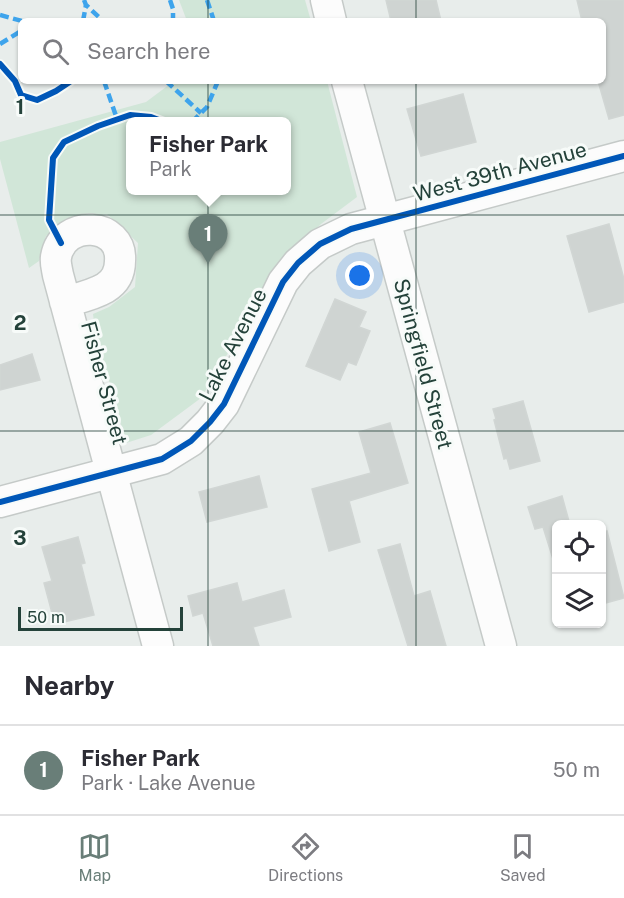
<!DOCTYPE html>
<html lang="en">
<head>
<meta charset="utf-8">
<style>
	body { margin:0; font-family:"Public Sans",sans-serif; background:#f7f7f7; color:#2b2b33 }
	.controls { position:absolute; right:18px; bottom:18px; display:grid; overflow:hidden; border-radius:9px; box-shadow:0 2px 4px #0004 }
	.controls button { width:54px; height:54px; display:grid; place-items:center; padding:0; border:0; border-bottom:2px solid #e1e1e2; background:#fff; color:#2b2b33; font:30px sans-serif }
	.scale { position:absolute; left:18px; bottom:15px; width:165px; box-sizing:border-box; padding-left:6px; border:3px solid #24423a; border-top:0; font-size:16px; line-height:21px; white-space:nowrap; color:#24423a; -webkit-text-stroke:4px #f7fbf9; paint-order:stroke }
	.you { position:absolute; left:360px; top:276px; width:21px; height:21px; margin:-15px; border:4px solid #fff; border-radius:50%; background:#1a73e8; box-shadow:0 0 0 9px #1a73e833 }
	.badge { display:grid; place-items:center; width:39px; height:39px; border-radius:50%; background:#697e78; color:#fff; font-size:20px; font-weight:700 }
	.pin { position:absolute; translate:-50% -50px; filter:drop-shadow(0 2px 3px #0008) }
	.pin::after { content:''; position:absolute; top:32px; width:21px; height:18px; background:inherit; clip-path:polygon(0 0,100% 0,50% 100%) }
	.popup { position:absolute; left:126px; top:117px; width:165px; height:78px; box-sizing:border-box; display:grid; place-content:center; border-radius:9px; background:#fff; filter:drop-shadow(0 2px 4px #0005); font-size:20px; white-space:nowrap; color:#7c7c81 }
	.popup b { font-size:22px; color:#2b2b33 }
	.popup::after { content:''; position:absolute; left:50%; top:100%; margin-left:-12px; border:12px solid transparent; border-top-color:#fff }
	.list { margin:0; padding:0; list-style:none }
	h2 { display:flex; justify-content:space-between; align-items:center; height:78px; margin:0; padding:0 24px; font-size:26px }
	h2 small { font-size:20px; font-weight:400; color:#7c7c81 }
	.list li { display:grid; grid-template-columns:39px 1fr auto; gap:18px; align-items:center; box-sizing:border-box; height:90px; padding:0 24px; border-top:2px solid #e1e1e2 }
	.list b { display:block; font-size:22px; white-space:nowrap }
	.list p { margin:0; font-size:20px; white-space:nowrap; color:#7c7c81 }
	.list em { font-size:20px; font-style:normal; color:#7c7c81 }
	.icon { flex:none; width:33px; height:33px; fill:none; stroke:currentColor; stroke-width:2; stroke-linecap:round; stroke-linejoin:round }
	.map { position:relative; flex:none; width:624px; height:646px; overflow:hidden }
	.search { position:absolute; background:#fff; box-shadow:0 2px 4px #0004; left:18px; right:18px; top:18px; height:66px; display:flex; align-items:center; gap:15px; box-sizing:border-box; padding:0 21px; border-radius:9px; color:#7c7c81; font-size:22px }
	.sheet { height:168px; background:#fff }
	nav { display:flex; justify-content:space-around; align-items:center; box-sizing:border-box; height:84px; border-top:2px solid #e1e1e2; background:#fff; font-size:16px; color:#7c7c81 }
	nav a { display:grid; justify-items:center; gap:3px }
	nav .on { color:#697e78 }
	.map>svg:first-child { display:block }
</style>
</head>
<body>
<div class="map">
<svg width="624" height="646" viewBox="0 0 624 646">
	<rect width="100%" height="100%" fill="#e8edeb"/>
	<!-- green -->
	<g fill="#d1e6d8" fill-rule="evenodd">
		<polygon points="179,0 305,0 311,21 187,21"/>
		<path d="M174 81H327L357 197 321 224 276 267 234 343 201 398 151 435 126 443 95 330 93 314 109 307 135 287 138 243 107 214 72 218 46 236 39 261 29 268 0 159V142L146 102ZM130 122H286V190H130Z"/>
	</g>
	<!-- building -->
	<g fill="#cfd4d2" stroke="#d1d6d4" stroke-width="1.5">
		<polygon points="386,0 436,0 441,21 391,21"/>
		<polygon points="577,0 624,0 624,115 609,119 598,81 603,81 603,21 582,21"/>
		<polygon points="463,94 476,142 421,156 407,109"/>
		<polygon points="609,224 624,279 624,302 589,312 567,236"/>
		<polygon points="335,299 366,312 359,327 370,331 356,365 348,362 340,380 306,366"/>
		<polygon points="32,354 40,380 0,390 0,365"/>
		<polygon points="523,401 540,461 510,469 507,458 504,459 494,420 496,419 493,409"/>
		<polygon points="390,423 408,483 349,501 360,542 329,551 312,489 371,473 359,432"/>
		<polygon points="259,476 267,507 207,522 199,492"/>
		<polygon points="562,496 570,525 556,525 556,558 553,559 543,527 535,529 528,507"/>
		<polygon points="607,531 624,598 602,604 602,532"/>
		<polygon points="78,537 85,563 81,564 94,615 55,624 44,583 52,581 42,547"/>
		<polygon points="400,544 414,596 430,591 446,646 408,646 378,550"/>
		<polygon points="237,583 242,602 284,590 291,617 253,627 259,646 213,646 203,613 193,616 188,596"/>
	</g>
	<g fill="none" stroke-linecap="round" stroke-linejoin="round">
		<!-- minor casing -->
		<g stroke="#c5cac8" stroke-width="33">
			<g id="minor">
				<polyline points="326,0 331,21"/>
				<polyline points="347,81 501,646"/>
				<path d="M65 302C79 298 93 295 105 288 115 282 120 273 120 261 123 222 63 218 56 257 55 263 57 269 58 275L158 646"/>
				<polyline points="0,502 162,459 191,441 210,422 224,404 283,282 298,263 320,244 351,229 624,156"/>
			</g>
		</g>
		<!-- minor -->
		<use href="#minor" stroke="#fcfcfc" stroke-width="30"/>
		<!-- quiet -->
		<g stroke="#3ea4ec" stroke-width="4.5" stroke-dasharray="9 4.5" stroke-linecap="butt">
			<polyline points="84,0 86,5 103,21"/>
			<polyline points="170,0 173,9 173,21"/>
			<polyline points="207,0 214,21"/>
			<polyline points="0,15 22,21"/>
			<polyline points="83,21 86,5"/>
			<polyline points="0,44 21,31"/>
			<polyline points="104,81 117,119"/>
			<polyline points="166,81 201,113"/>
			<polyline points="192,122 207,107 218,81"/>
		</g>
		<!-- cycleway casing -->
		<g stroke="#f7fbf9" stroke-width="10">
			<g id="cycleway">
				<polyline points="0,64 15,81 21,95 37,100 56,91 71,81"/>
				<polyline points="61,243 49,220 53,158 64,142 98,126 130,115 151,117 164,122"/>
				<polyline points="0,502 162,459 191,441 210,422 224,404 283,282 298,263 320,244 351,229 624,156"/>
			</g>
		</g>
		<!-- cycleway -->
		<use href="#cycleway" stroke="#0057b8" stroke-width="6"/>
	</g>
	<!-- grid -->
	<path fill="none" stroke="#24423a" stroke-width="1.5" stroke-opacity="0.55" d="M208 0V21M416 0V21M208 81V646M416 81V646M0 215H624M0 431H624"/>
	<g text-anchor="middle" stroke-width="6" stroke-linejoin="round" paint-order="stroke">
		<!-- street labels -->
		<g font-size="21" fill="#24423a" stroke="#f7fbf9">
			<text transform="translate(500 172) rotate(-15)" y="7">West 39th Avenue</text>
			<text transform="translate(233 345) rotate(-63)" y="7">Lake Avenue</text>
			<text transform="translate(423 364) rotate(75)" y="7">Springfield Street</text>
			<text transform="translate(104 383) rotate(75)" y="7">Fisher Street</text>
		</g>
	</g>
	<g font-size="20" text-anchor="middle" font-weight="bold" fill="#24423a" stroke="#f7fbf9" stroke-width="6" stroke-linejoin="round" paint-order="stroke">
		<text x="20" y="114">1</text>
		<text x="20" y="330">2</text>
		<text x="20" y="545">3</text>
	</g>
</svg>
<div class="controls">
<button><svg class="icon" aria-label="locate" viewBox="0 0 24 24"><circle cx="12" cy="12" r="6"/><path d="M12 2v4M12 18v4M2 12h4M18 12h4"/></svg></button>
<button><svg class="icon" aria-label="layers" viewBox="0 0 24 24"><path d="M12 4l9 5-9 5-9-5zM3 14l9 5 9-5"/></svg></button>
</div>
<div class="scale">50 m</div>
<div class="you"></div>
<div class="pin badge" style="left:208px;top:264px">1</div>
<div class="popup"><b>Fisher Park</b>Park</div>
<div class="search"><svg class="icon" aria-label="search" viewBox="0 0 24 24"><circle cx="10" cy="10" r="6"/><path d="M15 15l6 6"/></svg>Search here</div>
</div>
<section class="sheet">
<h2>Nearby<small></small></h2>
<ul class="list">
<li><span class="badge">1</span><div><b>Fisher Park</b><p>Park · Lake Avenue</p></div><em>50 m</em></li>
</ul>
</section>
<nav>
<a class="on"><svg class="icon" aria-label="map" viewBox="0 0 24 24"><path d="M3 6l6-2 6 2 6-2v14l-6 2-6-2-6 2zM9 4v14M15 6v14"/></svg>Map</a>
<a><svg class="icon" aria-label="directions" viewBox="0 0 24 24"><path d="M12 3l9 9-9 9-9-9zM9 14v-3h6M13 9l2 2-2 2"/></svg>Directions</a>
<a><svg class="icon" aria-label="saved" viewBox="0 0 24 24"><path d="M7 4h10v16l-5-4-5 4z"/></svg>Saved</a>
</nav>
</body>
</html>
